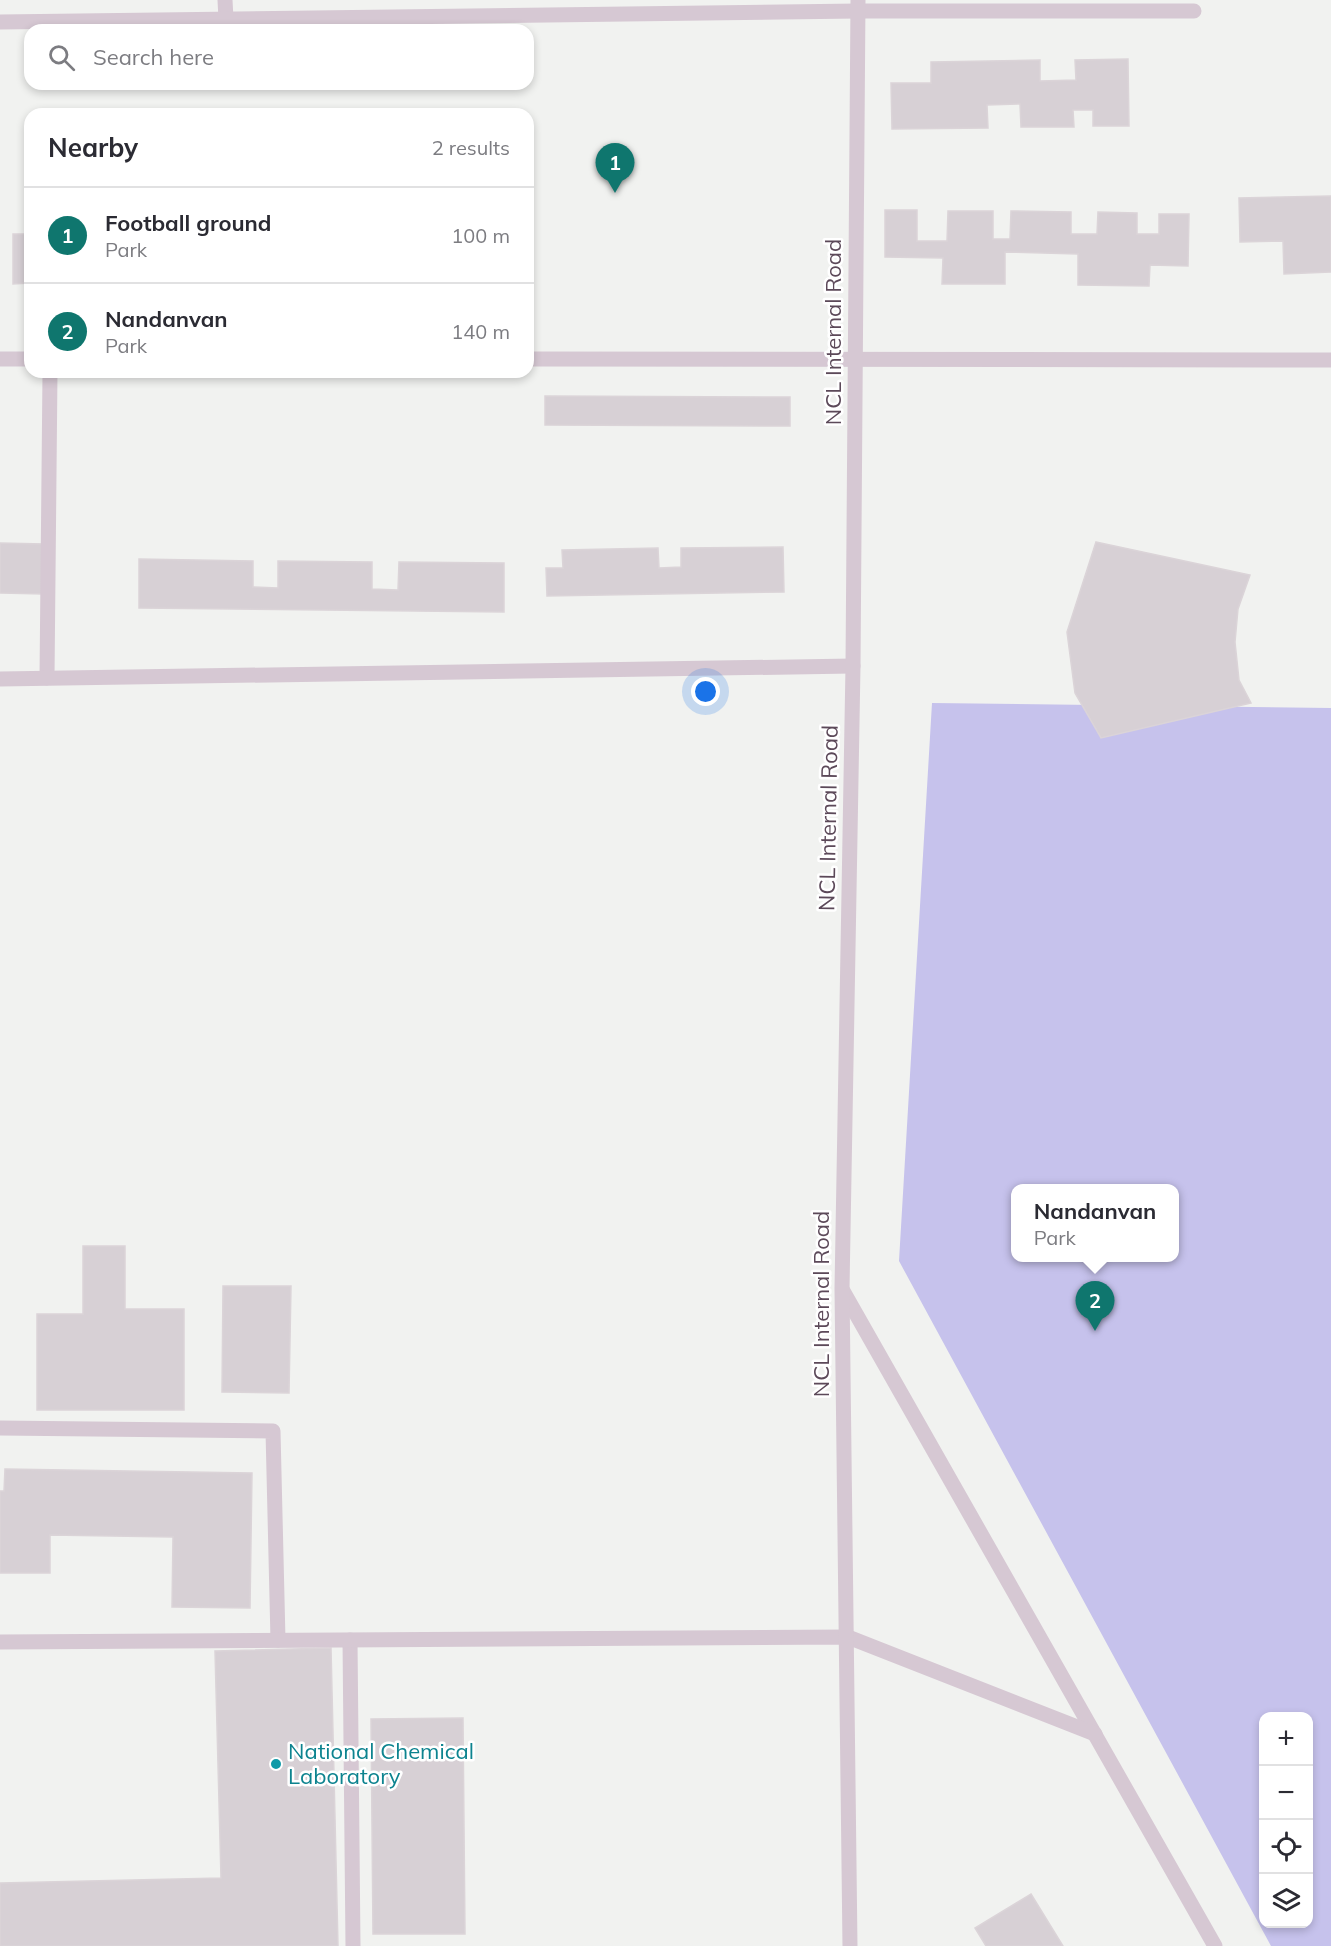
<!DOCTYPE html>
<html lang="en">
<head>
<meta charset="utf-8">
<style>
	body { margin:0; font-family:Mulish,sans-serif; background:#f7f7f7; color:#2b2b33 }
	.controls { position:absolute; right:18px; bottom:18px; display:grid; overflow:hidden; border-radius:12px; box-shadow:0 3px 9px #0003 }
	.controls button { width:54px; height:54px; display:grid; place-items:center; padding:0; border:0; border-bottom:2px solid #e1e1e2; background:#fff; color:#2b2b33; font:30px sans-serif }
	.you { position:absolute; left:706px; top:692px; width:21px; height:21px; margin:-15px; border:4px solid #fff; border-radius:50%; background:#1a73e8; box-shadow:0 0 0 9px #1a73e833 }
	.badge { display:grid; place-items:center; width:39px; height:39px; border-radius:50%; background:#0f766e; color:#fff; font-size:20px; font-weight:700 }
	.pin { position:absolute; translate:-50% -50px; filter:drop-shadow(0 2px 3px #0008) }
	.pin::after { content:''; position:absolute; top:32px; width:21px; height:18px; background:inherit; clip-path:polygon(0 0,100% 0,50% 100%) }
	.popup { position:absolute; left:1011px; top:1184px; width:168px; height:78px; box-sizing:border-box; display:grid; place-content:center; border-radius:12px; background:#fff; filter:drop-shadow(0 2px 4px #0005); font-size:20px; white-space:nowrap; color:#7c7c81 }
	.popup b { font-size:22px; color:#2b2b33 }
	.popup::after { content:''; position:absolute; left:50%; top:100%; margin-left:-12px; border:12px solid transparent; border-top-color:#fff }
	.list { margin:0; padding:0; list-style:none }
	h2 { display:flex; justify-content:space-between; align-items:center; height:78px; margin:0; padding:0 24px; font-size:26px }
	h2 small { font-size:20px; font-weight:400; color:#7c7c81 }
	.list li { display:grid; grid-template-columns:39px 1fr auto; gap:18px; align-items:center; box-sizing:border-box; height:96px; padding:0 24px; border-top:2px solid #e1e1e2 }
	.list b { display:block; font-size:22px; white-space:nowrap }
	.list p { margin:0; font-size:20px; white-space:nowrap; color:#7c7c81 }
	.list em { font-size:20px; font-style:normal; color:#7c7c81 }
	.icon { flex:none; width:33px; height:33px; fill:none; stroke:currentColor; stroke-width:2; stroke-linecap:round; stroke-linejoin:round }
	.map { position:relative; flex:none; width:1331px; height:1946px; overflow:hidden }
	.search { position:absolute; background:#fff; box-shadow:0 3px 9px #0003; left:24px; top:24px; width:510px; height:66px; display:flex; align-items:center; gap:15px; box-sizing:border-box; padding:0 21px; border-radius:18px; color:#7c7c81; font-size:22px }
	.panel { position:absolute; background:#fff; box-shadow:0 3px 9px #0003; left:24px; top:108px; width:510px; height:270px; border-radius:18px }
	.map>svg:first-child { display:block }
</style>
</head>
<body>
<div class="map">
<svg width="1331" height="1946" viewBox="0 0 1331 1946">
	<rect width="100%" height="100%" fill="#f1f2f0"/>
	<!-- green -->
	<path fill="#c6c2ec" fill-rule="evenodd" d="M932 703 1331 708V1946H1271L899 1261ZM1016 1188H1174V1258H1016ZM1264 1716H1308V1924H1264Z"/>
	<!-- building -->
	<g fill="#d7d0d5" stroke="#dbd4d8" stroke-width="1.5">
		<polygon points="1128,59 1129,126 1093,126 1093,110 1073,110 1074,127 1021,127 1020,104 987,105 988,128 892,129 891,83 931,83 931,62 1040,60 1040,81 1076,80 1075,60"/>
		<polygon points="1331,196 1331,272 1284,274 1283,241 1240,242 1239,198"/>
		<polygon points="885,210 917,210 917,241 947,241 948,211 993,211 993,239 1010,239 1011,211 1071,212 1071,234 1097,234 1098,212 1137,213 1137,234 1159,234 1159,214 1189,214 1188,266 1150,265 1149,286 1078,285 1078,254 1005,252 1005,284 942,284 943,258 885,257"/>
		<polygon points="13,234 30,234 30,283 13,284"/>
		<polygon points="545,396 790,397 790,426 545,425"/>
		<polygon points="1096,542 1250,575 1238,609 1235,642 1239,680 1251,703 1101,738 1075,693 1067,632"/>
		<polygon points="0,543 44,544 43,594 0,593"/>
		<polygon points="783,547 784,592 547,596 546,568 563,568 562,550 658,548 659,568 681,567 681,548"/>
		<polygon points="139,559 253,561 253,587 278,588 278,561 372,562 372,589 398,590 399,562 504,563 504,612 139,608"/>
		<polygon points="83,1246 125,1246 125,1309 184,1309 184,1410 37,1410 37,1314 83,1314"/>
		<polygon points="223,1286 291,1286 289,1393 222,1392"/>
		<polygon points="5,1469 252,1473 250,1608 172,1607 173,1537 50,1535 50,1573 0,1573 0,1491 4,1491"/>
		<polygon points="331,1648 338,1946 0,1946 0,1883 221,1878 215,1651"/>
		<polygon points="463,1718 465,1934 373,1934 371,1719"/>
		<polygon points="1031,1894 1063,1946 986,1946 975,1928"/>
	</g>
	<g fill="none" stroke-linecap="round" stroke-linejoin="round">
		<!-- service -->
		<g stroke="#d6c8d3" stroke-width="15">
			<polyline points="225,0 226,19"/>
			<polyline points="0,22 858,11 1194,11"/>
			<polyline points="0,359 30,359"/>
			<polyline points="528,359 1331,360"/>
			<polyline points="47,678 50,372"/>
			<polyline points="0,679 853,666"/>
			<polyline points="843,1291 1215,1946"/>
			<polyline points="0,1428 273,1431 278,1640"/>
			<polyline points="350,1640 353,1946"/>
			<polyline points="0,1642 848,1637 1095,1734"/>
			<polyline points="850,1946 842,1289 853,666 858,0"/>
		</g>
	</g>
	<!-- markers -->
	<circle fill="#0f9aa8" stroke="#fff" stroke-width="2" cx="276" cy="1764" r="6"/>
	<g text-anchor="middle" stroke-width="5" stroke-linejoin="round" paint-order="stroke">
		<!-- street labels -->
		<g font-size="22" fill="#5c4959" stroke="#fff">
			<text transform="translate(833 332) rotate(-90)" y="8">NCL Internal Road</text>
			<text transform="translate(828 818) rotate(-89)" y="8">NCL Internal Road</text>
			<text transform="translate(821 1304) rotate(-90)" y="8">NCL Internal Road</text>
		</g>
		<!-- culture labels -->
		<g font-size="22" fill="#0d838f" stroke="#fff" text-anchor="start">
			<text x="288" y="1759">National Chemical<tspan x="288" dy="25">Laboratory</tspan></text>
		</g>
	</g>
</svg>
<div class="controls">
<button>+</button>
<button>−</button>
<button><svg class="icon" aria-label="locate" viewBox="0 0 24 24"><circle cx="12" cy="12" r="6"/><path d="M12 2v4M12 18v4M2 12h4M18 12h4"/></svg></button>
<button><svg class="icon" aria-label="layers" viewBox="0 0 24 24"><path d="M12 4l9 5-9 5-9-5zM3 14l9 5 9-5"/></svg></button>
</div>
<div class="you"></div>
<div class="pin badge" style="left:615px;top:193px">1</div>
<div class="pin badge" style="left:1095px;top:1331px">2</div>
<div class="popup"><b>Nandanvan</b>Park</div>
<div class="search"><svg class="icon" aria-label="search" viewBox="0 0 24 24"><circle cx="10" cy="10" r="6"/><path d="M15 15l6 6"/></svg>Search here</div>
<section class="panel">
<h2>Nearby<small>2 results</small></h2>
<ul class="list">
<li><span class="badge">1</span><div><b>Football ground</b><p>Park</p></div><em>100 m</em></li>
<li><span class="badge">2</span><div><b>Nandanvan</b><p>Park</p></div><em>140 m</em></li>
</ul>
</section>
</div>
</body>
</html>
